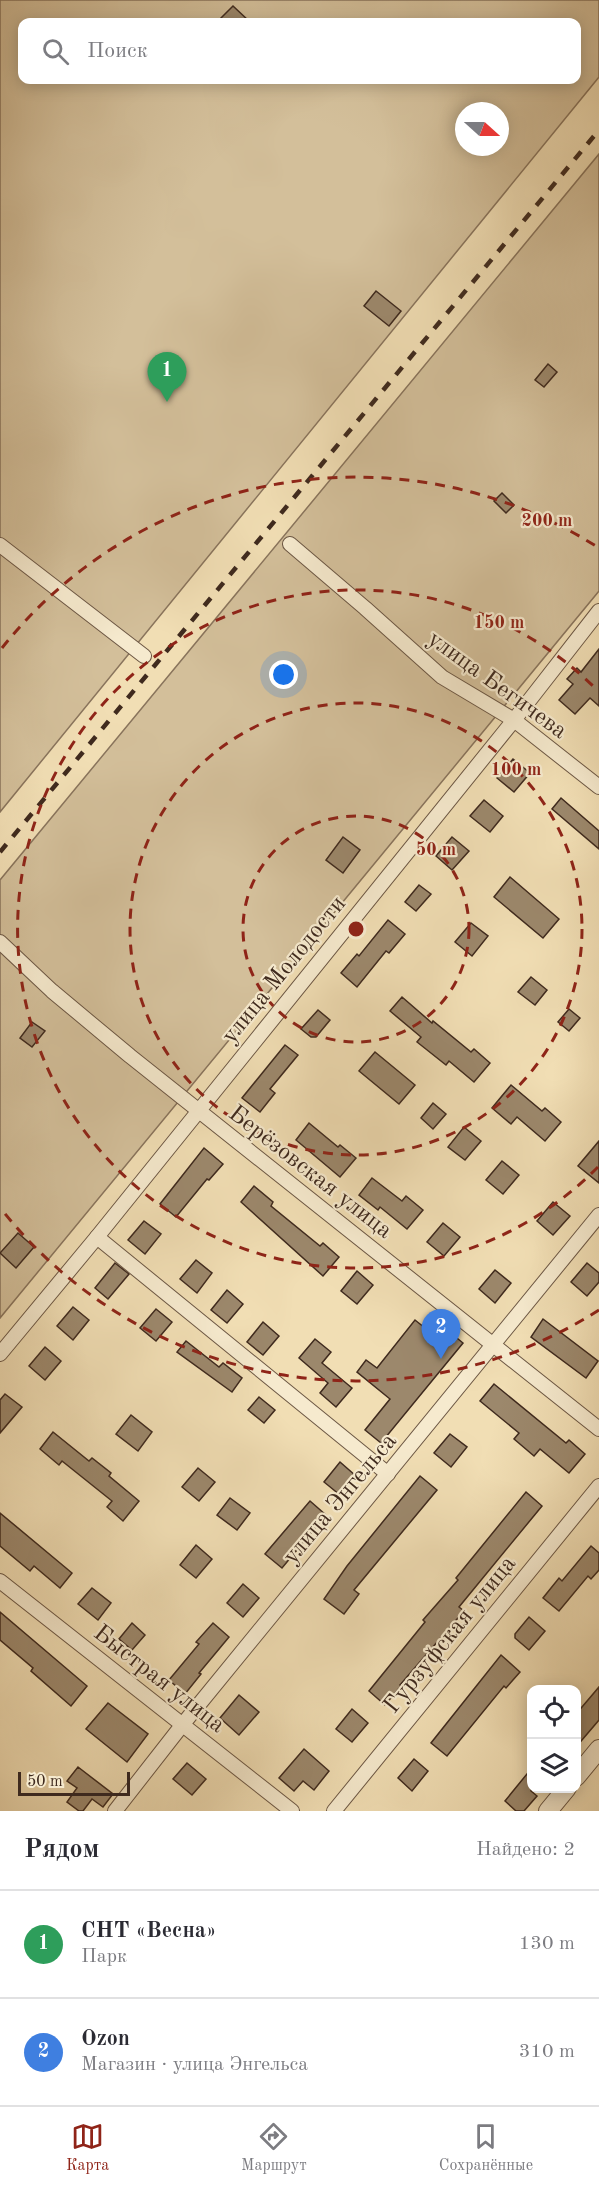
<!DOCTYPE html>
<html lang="ru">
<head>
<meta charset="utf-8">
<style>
	body { margin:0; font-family:"Old Standard TT",serif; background:#f7f7f7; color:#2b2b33 }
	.controls { position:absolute; right:18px; bottom:18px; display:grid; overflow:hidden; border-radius:12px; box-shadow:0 3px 15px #0003 }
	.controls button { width:54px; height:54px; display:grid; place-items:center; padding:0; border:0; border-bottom:2px solid #e1e1e2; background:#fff; color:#2b2b33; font:30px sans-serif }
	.compass { position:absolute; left:455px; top:102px; width:54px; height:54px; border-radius:50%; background:#fff; box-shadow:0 3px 15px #0003; rotate:111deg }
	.scale { position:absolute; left:18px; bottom:15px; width:112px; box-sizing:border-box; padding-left:6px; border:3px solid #3f2a1e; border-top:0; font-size:16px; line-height:21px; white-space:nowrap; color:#3f2a1e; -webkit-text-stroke:4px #f6eace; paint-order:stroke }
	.you { position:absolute; left:284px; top:675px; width:21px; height:21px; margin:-15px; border:4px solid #fff; border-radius:50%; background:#1a73e8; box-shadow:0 0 0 9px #1a73e833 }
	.badge { display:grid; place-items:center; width:39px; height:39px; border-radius:50%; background:#8f2418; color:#fff; font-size:20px; font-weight:700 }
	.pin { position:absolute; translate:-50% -50px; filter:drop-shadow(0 2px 3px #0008) }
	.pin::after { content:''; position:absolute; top:32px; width:21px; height:18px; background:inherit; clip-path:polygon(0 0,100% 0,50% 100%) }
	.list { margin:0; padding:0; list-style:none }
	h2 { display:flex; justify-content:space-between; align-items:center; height:78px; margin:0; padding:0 24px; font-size:26px }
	h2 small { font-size:20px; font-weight:400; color:#7c7c81 }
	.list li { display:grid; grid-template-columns:39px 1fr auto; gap:18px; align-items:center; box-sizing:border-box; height:108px; padding:0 24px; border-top:2px solid #e1e1e2 }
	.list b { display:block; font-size:22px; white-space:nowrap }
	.list p { margin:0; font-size:20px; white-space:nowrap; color:#7c7c81 }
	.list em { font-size:20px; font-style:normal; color:#7c7c81 }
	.icon { flex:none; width:33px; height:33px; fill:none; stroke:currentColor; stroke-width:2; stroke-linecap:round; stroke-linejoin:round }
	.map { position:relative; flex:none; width:599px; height:1811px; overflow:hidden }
	.search { position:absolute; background:#fff; box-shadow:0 3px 15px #0003; left:18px; right:18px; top:18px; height:66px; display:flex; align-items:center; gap:15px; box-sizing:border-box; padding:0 21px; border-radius:12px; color:#7c7c81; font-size:22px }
	.sheet { height:294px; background:#fff }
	nav { display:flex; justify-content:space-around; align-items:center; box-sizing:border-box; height:84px; border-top:2px solid #e1e1e2; background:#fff; font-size:16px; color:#7c7c81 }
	nav a { display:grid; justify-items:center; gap:3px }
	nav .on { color:#8f2418 }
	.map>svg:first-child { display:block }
</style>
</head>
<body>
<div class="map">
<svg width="599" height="1811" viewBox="0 0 599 1811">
	<rect width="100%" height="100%" fill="#f1deb4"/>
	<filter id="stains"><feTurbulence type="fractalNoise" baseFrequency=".00333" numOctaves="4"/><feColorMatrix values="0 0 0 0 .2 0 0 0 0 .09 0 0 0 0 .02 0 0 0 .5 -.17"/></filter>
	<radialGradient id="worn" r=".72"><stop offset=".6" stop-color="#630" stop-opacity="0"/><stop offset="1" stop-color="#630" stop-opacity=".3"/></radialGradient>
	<!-- green -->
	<g fill="#d3bf9a" stroke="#89745c" stroke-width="1.5" fill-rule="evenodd">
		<path d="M0 0H599V77L0 812ZM22 22H576V80H22ZM464 111H500V147H464Z"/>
		<polygon points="599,154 599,591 0,1318 0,880"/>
	</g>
	<!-- building -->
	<g fill="#9c886c" stroke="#3f2a1e" stroke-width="1.5">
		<polygon points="233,6 250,22 217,22"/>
		<polygon points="376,291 401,311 389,326 364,306"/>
		<polygon points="548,364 557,372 544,387 535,380"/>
		<polygon points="502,493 514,505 506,513 494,501"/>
		<polygon points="599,649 599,706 590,698 575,714 559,700 573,684 567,679 577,668 581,672"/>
		<polygon points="513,759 530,773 514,792 497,778"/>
		<polygon points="561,798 599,831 599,849 552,809"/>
		<polygon points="484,800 503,816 490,832 470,816"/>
		<polygon points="343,837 360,850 343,873 326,860"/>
		<polygon points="452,837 469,851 452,870 436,856"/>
		<polygon points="510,877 559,919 543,938 494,897"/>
		<polygon points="419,885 431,894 416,911 405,902"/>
		<polygon points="388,920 405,934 389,953 386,951 357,987 341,973 357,954 359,956"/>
		<polygon points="471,923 488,936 472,956 455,942"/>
		<polygon points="531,977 547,990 535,1005 518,992"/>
		<polygon points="402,997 432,1023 433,1021 471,1052 474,1049 490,1063 474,1082 449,1061 446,1065 417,1042 421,1037 390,1011"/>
		<polygon points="569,1009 580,1018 569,1031 558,1022"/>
		<polygon points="318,1010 330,1020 316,1037 311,1037 301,1029"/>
		<polygon points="32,1022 45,1031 32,1047 20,1038"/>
		<polygon points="285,1045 298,1055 270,1089 275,1093 260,1112 242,1098"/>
		<polygon points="375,1052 415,1085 399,1104 359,1071"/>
		<polygon points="511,1085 542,1111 545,1108 561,1122 545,1141 517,1117 511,1124 492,1108"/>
		<polygon points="433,1103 446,1114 433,1129 421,1118"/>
		<polygon points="309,1123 338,1147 340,1145 356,1158 340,1177 296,1140"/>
		<polygon points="464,1127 481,1141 465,1160 448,1147"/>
		<polygon points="599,1141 599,1183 578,1166"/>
		<polygon points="204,1148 223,1164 209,1180 207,1179 176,1217 160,1204"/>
		<polygon points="502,1161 519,1175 503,1194 486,1180"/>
		<polygon points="372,1178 402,1201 406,1196 423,1210 407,1229 380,1207 378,1210 359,1195"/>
		<polygon points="254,1186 273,1202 271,1206 320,1246 323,1243 339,1257 323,1276 241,1202"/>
		<polygon points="553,1202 570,1216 553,1235 537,1221"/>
		<polygon points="144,1221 161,1234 145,1254 128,1240"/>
		<polygon points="443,1223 460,1237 444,1256 427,1242"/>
		<polygon points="18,1233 34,1247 16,1268 0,1253"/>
		<polygon points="196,1260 212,1273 197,1293 180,1279"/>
		<polygon points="115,1263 129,1274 108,1299 95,1288"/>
		<polygon points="587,1263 599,1273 599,1282 587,1296 571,1282"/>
		<polygon points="495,1270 511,1283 495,1303 479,1289"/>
		<polygon points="357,1271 373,1285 357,1304 341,1291"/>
		<polygon points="227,1290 243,1304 227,1323 211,1310"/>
		<polygon points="73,1307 89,1320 73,1340 57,1326"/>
		<polygon points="156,1309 172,1322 156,1341 140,1328"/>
		<polygon points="543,1319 598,1361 586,1378 531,1337"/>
		<polygon points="415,1320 445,1344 452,1334 463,1343 381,1443 365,1430 390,1399 357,1372 366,1360 377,1368"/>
		<polygon points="263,1322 279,1336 263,1355 247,1342"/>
		<polygon points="315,1339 331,1352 322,1363 352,1388 336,1407 320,1393 328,1383 299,1358"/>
		<polygon points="186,1341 219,1367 223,1363 242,1378 232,1392 177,1352"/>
		<polygon points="45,1347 61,1361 45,1380 29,1366"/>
		<polygon points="494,1384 566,1443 569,1440 585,1454 569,1473 540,1449 534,1456 514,1439 519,1433 480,1401"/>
		<polygon points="5,1394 22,1407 0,1433 0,1400"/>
		<polygon points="259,1397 275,1410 264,1423 248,1410"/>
		<polygon points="131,1415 152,1432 138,1451 116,1434"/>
		<polygon points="53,1432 89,1461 92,1458 111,1473 109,1476 139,1501 123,1521 107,1507 112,1501 62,1461 59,1465 40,1449"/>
		<polygon points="450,1434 467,1447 451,1467 434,1453"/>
		<polygon points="340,1462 356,1476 340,1495 324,1482"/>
		<polygon points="198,1468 215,1482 199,1501 182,1487"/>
		<polygon points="420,1476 437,1490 354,1590 359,1594 344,1614 324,1599 347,1566"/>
		<polygon points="526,1492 542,1506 459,1607 464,1611 400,1685 401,1686 385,1705 369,1691 425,1622 423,1620 458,1580 456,1578"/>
		<polygon points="230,1498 250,1513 237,1530 217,1515"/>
		<polygon points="310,1501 326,1515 282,1568 265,1554"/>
		<polygon points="0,1513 72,1573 60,1588 34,1566 30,1571 0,1546"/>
		<polygon points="196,1545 212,1559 196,1578 180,1565"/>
		<polygon points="591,1546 599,1553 599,1570 591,1579 588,1576 559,1611 543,1598 559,1578 562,1581"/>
		<polygon points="243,1584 259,1598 243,1617 227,1603"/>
		<polygon points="92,1588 111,1603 98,1620 78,1604"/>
		<polygon points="0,1612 87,1686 71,1706 31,1671 33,1668 0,1640"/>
		<polygon points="529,1617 545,1631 529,1650 515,1638 515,1634"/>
		<polygon points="132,1623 145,1635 132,1650 119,1639"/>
		<polygon points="213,1623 229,1637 199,1673 201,1674 185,1694 169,1680 199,1644 196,1642"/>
		<polygon points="501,1655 520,1672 506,1688 504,1686 447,1756 431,1743"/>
		<polygon points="599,1687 599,1720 576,1747 576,1714"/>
		<polygon points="239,1695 259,1712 239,1735 220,1718"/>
		<polygon points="108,1703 148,1734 127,1762 86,1729"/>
		<polygon points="352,1709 368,1723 352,1742 336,1729"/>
		<polygon points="304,1749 329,1771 314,1790 303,1781 294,1791 279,1778"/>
		<polygon points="414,1759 428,1771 412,1791 398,1778"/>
		<polygon points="187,1763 206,1779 192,1795 173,1779"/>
		<polygon points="78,1767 113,1794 103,1807 92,1799 83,1811 79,1811 67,1802 77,1788 67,1781"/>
		<polygon points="531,1769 531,1791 537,1796 524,1811 516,1811 505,1801"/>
	</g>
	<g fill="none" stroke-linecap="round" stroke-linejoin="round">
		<!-- minor casing -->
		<g stroke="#6c5744" stroke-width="16">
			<g id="minor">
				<polyline points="290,544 365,608 442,677 514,720 599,787"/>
				<polyline points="0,545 144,656"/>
				<polyline points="0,942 52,991 130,1056 599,1429"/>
				<polyline points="97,1237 388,1474"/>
				<polyline points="0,1354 97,1237 514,720 599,611"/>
				<polyline points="0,1581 292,1811"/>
				<polyline points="115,1811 183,1724 599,1215"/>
				<polyline points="334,1811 599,1486"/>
			</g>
		</g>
		<!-- tertiary casing -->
		<g stroke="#6c5744" stroke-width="20">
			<g id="tertiary">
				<polyline points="576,1777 599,1749"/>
				<polyline points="548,1811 567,1788"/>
			</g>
		</g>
		<!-- minor -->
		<use href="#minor" stroke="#f6eace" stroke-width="14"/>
		<!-- tertiary -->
		<use href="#tertiary" stroke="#f6eace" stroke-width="18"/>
		<!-- rail -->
		<polyline stroke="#3f2a1e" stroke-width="4.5" stroke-dasharray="10 10" stroke-linecap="butt" points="0,852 599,130"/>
	</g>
	<!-- distance rings -->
	<g fill="none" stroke="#8f2418" stroke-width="3" stroke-dasharray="10 8">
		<circle cx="356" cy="929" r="113"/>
		<circle cx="356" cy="929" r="226"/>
		<path d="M598 1167A339 339 0 1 1 598 691"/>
		<path d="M599 1310A452 452 0 0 1 2 1210M2 648A452 452 0 0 1 599 548"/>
	</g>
	<g text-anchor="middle" stroke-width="4.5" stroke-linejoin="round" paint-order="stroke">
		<!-- street labels -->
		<g font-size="24" fill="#3f2a1e" stroke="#f6eace">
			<text transform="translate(498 684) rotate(36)" y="8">улица Бегичева</text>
			<text transform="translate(283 969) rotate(-51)" y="8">улица Молодости</text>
			<text transform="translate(311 1171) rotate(38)" y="8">Берёзовская улица</text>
			<text transform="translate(339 1498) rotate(-50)" y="8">улица Энгельса</text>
			<text transform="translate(449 1634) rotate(-51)" y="8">Гурзуфская улица</text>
			<text transform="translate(160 1678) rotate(38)" y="8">Быстрая улица</text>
		</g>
	</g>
	<circle cx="356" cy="929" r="9" fill="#8f2418" stroke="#f6eace" stroke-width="3"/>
	<g font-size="18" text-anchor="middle" font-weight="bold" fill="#8f2418" stroke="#f6eace" stroke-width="4.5" stroke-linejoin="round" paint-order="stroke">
		<text x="547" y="526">200 m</text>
		<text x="499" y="628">150 m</text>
		<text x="516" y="775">100 m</text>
		<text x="436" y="855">50 m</text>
	</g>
	<rect width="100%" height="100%" filter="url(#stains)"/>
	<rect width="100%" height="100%" fill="url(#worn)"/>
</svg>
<div class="controls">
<button><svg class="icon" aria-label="locate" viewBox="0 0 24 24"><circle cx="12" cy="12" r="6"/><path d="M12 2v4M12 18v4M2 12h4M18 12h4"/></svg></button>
<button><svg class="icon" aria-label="layers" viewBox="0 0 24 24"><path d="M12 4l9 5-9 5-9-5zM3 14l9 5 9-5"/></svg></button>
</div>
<svg class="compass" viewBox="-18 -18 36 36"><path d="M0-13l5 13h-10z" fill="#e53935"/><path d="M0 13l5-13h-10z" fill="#7c7c81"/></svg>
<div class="scale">50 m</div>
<div class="you"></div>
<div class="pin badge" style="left:167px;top:402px;background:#2e9e5b">1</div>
<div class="pin badge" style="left:441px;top:1359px;background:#3f7fe0">2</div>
<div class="search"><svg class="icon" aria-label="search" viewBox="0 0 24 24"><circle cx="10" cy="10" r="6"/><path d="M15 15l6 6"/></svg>Поиск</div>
</div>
<section class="sheet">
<h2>Рядом<small>Найдено: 2</small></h2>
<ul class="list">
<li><span class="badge" style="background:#2e9e5b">1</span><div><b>СНТ «Весна»</b><p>Парк</p></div><em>130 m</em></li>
<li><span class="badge" style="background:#3f7fe0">2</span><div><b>Ozon</b><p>Магазин · улица Энгельса</p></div><em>310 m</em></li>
</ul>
</section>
<nav>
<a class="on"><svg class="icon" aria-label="map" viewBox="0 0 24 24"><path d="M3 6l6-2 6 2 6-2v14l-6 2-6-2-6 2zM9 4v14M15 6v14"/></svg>Карта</a>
<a><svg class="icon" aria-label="directions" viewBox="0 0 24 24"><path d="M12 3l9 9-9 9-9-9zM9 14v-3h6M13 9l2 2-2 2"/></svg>Маршрут</a>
<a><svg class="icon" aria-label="saved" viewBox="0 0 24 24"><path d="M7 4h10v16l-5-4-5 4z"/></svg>Сохранённые</a>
</nav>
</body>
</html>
